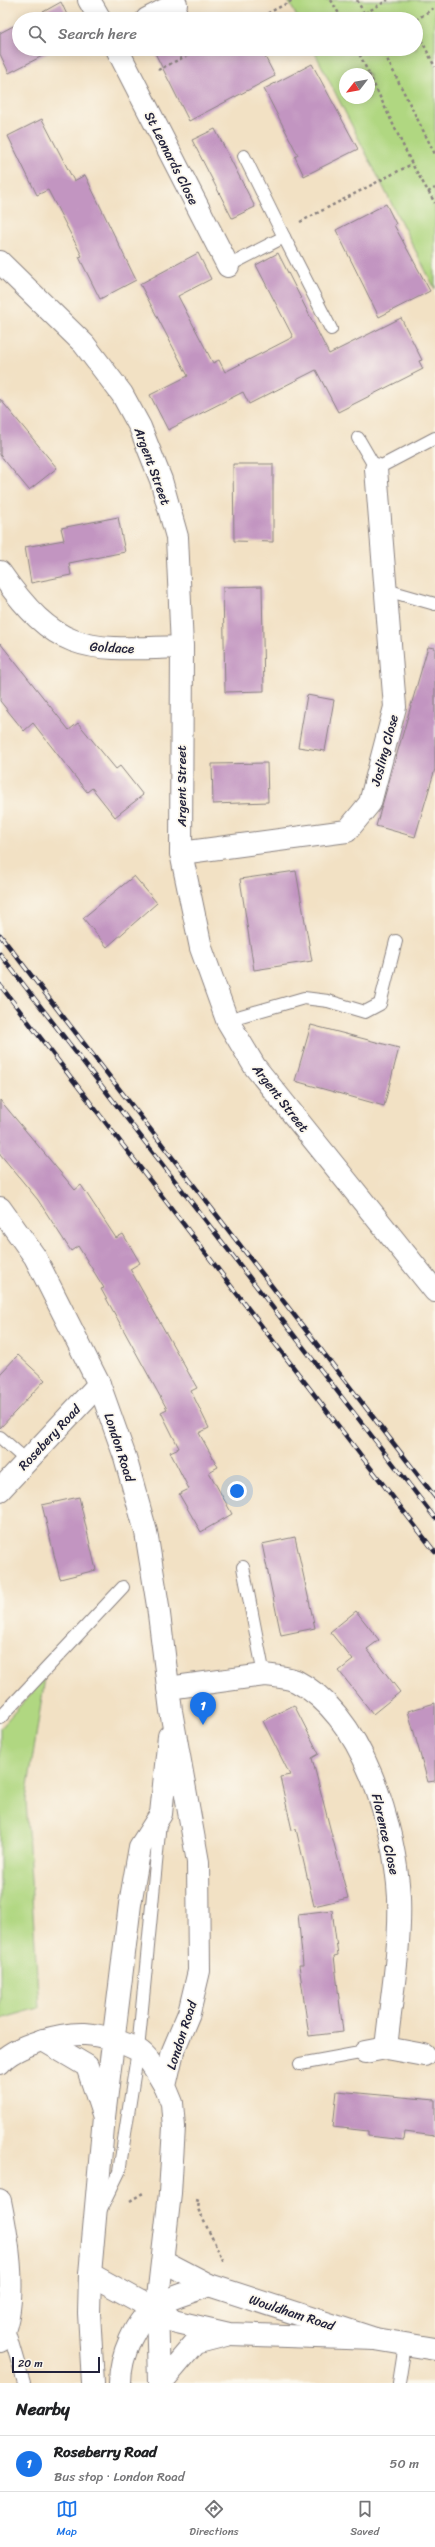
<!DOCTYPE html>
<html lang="en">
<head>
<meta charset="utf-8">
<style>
	body { margin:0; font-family:Sriracha,sans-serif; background:#f6f6f6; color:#202124 }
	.compass { position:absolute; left:339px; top:68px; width:36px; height:36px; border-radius:50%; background:#fff; box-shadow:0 2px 10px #0003; rotate:239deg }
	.scale { position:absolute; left:12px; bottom:10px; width:88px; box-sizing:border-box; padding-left:4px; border:2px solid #22223b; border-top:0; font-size:11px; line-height:14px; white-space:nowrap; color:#22223b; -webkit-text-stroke:3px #fbf7ec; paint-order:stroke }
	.you { position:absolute; left:237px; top:1491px; width:14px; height:14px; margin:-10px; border:3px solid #fff; border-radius:50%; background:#1a73e8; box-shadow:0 0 0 6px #1a73e833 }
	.badge { display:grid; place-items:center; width:26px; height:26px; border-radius:50%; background:#1a73e8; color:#fff; font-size:13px; font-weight:700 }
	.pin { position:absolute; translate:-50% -33px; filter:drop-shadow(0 1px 2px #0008) }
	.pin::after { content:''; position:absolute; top:21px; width:14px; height:12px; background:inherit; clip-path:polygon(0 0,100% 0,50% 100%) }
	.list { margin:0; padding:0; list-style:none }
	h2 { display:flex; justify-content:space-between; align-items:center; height:52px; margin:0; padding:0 16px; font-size:17px }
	h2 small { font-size:13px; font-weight:400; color:#757577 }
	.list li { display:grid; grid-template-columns:26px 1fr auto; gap:12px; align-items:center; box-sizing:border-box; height:56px; padding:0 16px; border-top:1px solid #e0e0e0 }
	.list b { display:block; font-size:15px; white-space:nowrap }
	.list p { margin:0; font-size:13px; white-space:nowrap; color:#757577 }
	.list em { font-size:13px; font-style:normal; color:#757577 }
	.icon { flex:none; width:22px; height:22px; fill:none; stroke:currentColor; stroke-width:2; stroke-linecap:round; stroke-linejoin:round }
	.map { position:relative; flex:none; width:435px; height:2383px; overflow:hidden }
	.search { position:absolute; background:#fff; box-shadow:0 2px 10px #0003; left:12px; right:12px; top:12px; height:44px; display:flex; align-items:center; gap:10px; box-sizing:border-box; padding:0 14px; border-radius:22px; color:#757577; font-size:15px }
	.sheet { height:108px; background:#fff }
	nav { display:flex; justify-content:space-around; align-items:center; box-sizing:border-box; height:56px; border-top:1px solid #e0e0e0; background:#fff; font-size:11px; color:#757577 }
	nav a { display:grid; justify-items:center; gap:2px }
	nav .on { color:#1a73e8 }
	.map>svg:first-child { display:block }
</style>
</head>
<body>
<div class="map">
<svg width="435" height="2383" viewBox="0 0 435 2383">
	<rect width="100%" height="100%" fill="#fbf7ec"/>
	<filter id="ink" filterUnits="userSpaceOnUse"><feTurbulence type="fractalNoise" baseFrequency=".025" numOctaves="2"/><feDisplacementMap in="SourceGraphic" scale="8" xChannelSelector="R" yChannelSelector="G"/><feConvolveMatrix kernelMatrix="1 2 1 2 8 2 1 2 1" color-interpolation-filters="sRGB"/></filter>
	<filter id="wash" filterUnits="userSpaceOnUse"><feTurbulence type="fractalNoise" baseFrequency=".012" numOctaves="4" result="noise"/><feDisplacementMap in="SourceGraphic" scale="16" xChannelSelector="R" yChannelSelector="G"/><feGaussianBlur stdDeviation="0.9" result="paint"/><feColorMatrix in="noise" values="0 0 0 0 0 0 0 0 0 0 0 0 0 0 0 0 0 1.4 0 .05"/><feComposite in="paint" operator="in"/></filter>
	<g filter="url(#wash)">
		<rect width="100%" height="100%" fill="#f2e1c4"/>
		<!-- green -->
		<g fill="#b0d781" stroke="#697c5e" fill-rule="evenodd">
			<path d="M288 0H435V289L313 49H416V19H298ZM345 74H369V98H345Z"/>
			<polygon points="45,1678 26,1800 39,2008 0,2019 0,1728"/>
		</g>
		<g id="blocks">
			<!-- building -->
			<g fill="#c295c1">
				<polygon points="61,2 69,19 28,19 43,12"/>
				<polygon points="19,23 19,49 56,49 9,73 0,54 0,33"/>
				<polygon points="153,49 261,49 275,76 189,121"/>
				<polygon points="312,64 358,149 304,176 295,157 298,155 264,89"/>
				<polygon points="42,119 74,181 85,175 136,280 100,299 79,257 82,256 48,190 37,195 8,136"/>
				<polygon points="215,129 255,207 232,218 192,140"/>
				<polygon points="386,204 396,224 394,225 430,291 379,317 336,230"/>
				<polygon points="198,253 211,279 178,296 213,363 219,360 225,372 293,337 256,265 278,253 329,354 401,318 422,360 419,361 423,369 338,412 316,370 249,404 243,392 168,430 150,395 188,376 140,284"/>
				<polygon points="0,399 57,468 29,490 0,455"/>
				<polygon points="233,464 273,464 273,542 234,541"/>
				<polygon points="118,517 125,552 69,563 71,575 31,583 25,547 64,540 61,528"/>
				<polygon points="262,586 264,691 225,692 223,587"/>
				<polygon points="0,643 69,730 78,723 116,769 120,766 143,795 115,817 92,788 87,792 33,723 24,731 0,701"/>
				<polygon points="428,647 435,648 435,769 415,837 376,826"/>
				<polygon points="307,695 334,700 325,751 298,747"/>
				<polygon points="267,763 268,802 213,804 212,764"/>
				<polygon points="296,871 312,961 254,970 240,879"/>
				<polygon points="134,876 157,903 107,947 83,918"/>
				<polygon points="311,1025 399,1048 384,1106 295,1081"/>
				<polygon points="0,1100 75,1190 81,1185 116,1238 123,1234 140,1263 130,1269 197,1388 191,1391 209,1428 199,1433 218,1467 209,1472 232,1514 201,1532 179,1494 189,1489 170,1452 179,1448 161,1412 167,1409 101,1289 104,1288 78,1246 71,1251 38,1200 0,1154"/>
				<polygon points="18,1355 45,1380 0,1428 0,1374"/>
				<polygon points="79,1497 96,1570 60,1579 42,1505"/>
				<polygon points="295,1537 315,1628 281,1635 262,1544"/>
				<polygon points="356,1611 379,1640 367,1649 400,1692 373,1714 339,1671 353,1660 330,1632"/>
				<polygon points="435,1703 435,1781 428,1782 408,1711"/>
				<polygon points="294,1705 319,1754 312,1758 348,1898 314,1906 296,1829 292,1830 280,1777 290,1775 263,1721"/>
				<polygon points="332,1910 338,1955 334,1956 343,2032 309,2036 299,1965 303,1965 298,1914"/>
				<polygon points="337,2091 435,2100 435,2136 405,2132 404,2140 368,2136 368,2131 333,2127"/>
			</g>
		</g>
	</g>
	<g filter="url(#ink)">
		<use href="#blocks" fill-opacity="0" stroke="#8a8280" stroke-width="1"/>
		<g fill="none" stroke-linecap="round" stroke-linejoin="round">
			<!-- lane casing -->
			<g stroke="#8a8280" stroke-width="14">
				<g id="lane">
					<polyline points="244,156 284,237"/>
					<polyline points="228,266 284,237 331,329"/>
					<polyline points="358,438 376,469 435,438"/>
					<polyline points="386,590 435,604"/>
					<polyline points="227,1020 304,998 328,1001 365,1012 380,1004 396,941"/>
					<polyline points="0,1437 27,1461"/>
					<polyline points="243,1567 264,1675"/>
					<polyline points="0,1718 123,1587"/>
					<polyline points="300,2064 365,2052"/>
					<polyline points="101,2209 119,2172 138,2050 160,1822"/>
					<polyline points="7,2325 24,2383"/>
					<polyline points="399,2383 405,2345"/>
				</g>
			</g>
			<!-- street casing -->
			<g stroke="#8a8280" stroke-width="24">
				<g id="street">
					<polyline points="89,0 100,19"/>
					<polyline points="147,19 176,4 174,0"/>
					<polyline points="117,49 228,266"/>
					<polyline points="0,262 84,344 122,394 140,427 161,480 177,537 182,647 181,853 201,948 227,1020 255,1067 435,1291"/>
					<path d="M0 572C58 656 88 650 182 647"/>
					<polyline points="181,853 347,831 370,803 395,707 376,469"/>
					<polyline points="0,1490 99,1384"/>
					<path d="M168 1688 264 1675C274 1676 286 1677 296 1681 364 1716 395 1827 399 1897 401 1947 391 1999 386 2048"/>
					<polyline points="43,2040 87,2066 104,2117"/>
					<polyline points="365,2052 386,2048 424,2055"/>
					<path d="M0 2063C15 2045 61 2033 85 2034 102 2035 123 2042 138 2050 150 2057 158 2075 165 2086"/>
					<path d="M0 2201C8 2240 19 2303 0 2340"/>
					<polyline points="163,2261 209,2285 375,2339 435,2349"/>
					<polyline points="90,2274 139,2301 157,2306 173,2321 229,2334 375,2339"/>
					<path d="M120 2383C120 2357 135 2319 158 2305 173 2296 193 2292 209 2285"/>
					<polyline points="161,2383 195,2343 226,2335"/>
				</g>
			</g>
			<!-- secondary casing -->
			<g stroke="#8a8280" stroke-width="24">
				<g id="secondary">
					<polyline points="0,1208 35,1257 99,1384 125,1457 146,1532 158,1606 171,1711 198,1862 199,1971 189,2013 173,2051 165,2086 172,2103 174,2127 170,2193 157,2306 159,2383"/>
					<polyline points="93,2383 89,2313 90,2274 104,2117 130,1904 140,1847 161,1814 169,1736"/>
				</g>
			</g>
			<!-- path -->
			<g stroke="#8a8280" stroke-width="2.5" stroke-dasharray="3 3" stroke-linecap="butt">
				<polyline points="331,0 342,19"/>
				<polyline points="357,0 367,19"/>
				<polyline points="257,19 293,0"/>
				<polyline points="355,19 388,0"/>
				<polyline points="416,20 435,7"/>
				<polyline points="416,29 435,67"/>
				<polyline points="357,49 369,74"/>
				<polyline points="382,49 435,154"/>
				<polyline points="158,70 194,52 193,49"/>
				<polyline points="369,74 412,164 435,203"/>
				<polyline points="428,192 435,188"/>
				<polyline points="300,222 412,164"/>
				<polyline points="196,2200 199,2201 198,2209 224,2262"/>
				<polyline points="130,2201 143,2193"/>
			</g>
			<!-- lane -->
			<use href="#lane" stroke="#fff" stroke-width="12"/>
			<!-- street -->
			<use href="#street" stroke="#fff" stroke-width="22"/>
			<!-- secondary -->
			<use href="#secondary" stroke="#fff" stroke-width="22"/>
			<!-- rail casing -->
			<g stroke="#22223b" stroke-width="4.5">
				<g id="rail">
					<polyline points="0,935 435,1497"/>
					<polyline points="0,954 435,1518"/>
					<polyline points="0,985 435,1552"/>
				</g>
			</g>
			<!-- rail -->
			<use href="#rail" stroke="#fbf7ec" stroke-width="3" stroke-dasharray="9" stroke-linecap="butt"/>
		</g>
	</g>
	<g text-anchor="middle" stroke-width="3.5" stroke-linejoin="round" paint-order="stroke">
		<!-- street labels -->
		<g font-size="13" fill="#22223b" stroke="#fbf7ec">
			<text transform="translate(172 158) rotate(63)" y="5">St Leonards Close</text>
			<text transform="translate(153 466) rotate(70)" y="5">Argent Street</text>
			<text transform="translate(112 647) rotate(3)" y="5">Goldace</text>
			<text transform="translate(384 750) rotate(-75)" y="5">Josling Close</text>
			<text transform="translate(181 786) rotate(-90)" y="5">Argent Street</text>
			<text transform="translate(281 1098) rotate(52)" y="5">Argent Street</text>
			<text transform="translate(49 1437) rotate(-47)" y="5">Rosebery Road</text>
			<text transform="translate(120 1447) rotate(72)" y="5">London Road</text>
			<text transform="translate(386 1834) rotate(77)" y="5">Florence Close</text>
			<text transform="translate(181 2035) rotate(-72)" y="5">London Road</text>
			<text transform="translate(292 2312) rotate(18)" y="5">Wouldham Road</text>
		</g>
	</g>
</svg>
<svg class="compass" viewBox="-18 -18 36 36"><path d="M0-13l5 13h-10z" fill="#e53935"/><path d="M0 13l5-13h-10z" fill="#757577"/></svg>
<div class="scale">20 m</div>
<div class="you"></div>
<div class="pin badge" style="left:203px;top:1725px">1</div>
<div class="search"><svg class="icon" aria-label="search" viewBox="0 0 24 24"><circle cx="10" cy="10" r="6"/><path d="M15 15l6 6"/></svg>Search here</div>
</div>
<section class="sheet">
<h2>Nearby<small></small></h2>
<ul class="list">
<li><span class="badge">1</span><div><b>Roseberry Road</b><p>Bus stop · London Road</p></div><em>50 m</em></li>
</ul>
</section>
<nav>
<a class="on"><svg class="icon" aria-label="map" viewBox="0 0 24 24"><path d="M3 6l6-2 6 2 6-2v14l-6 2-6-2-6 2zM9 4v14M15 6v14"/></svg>Map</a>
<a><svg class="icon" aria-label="directions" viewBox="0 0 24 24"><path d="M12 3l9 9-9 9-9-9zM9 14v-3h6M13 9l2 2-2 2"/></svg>Directions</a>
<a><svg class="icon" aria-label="saved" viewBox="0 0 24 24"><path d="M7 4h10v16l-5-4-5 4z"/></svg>Saved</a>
</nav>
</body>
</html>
